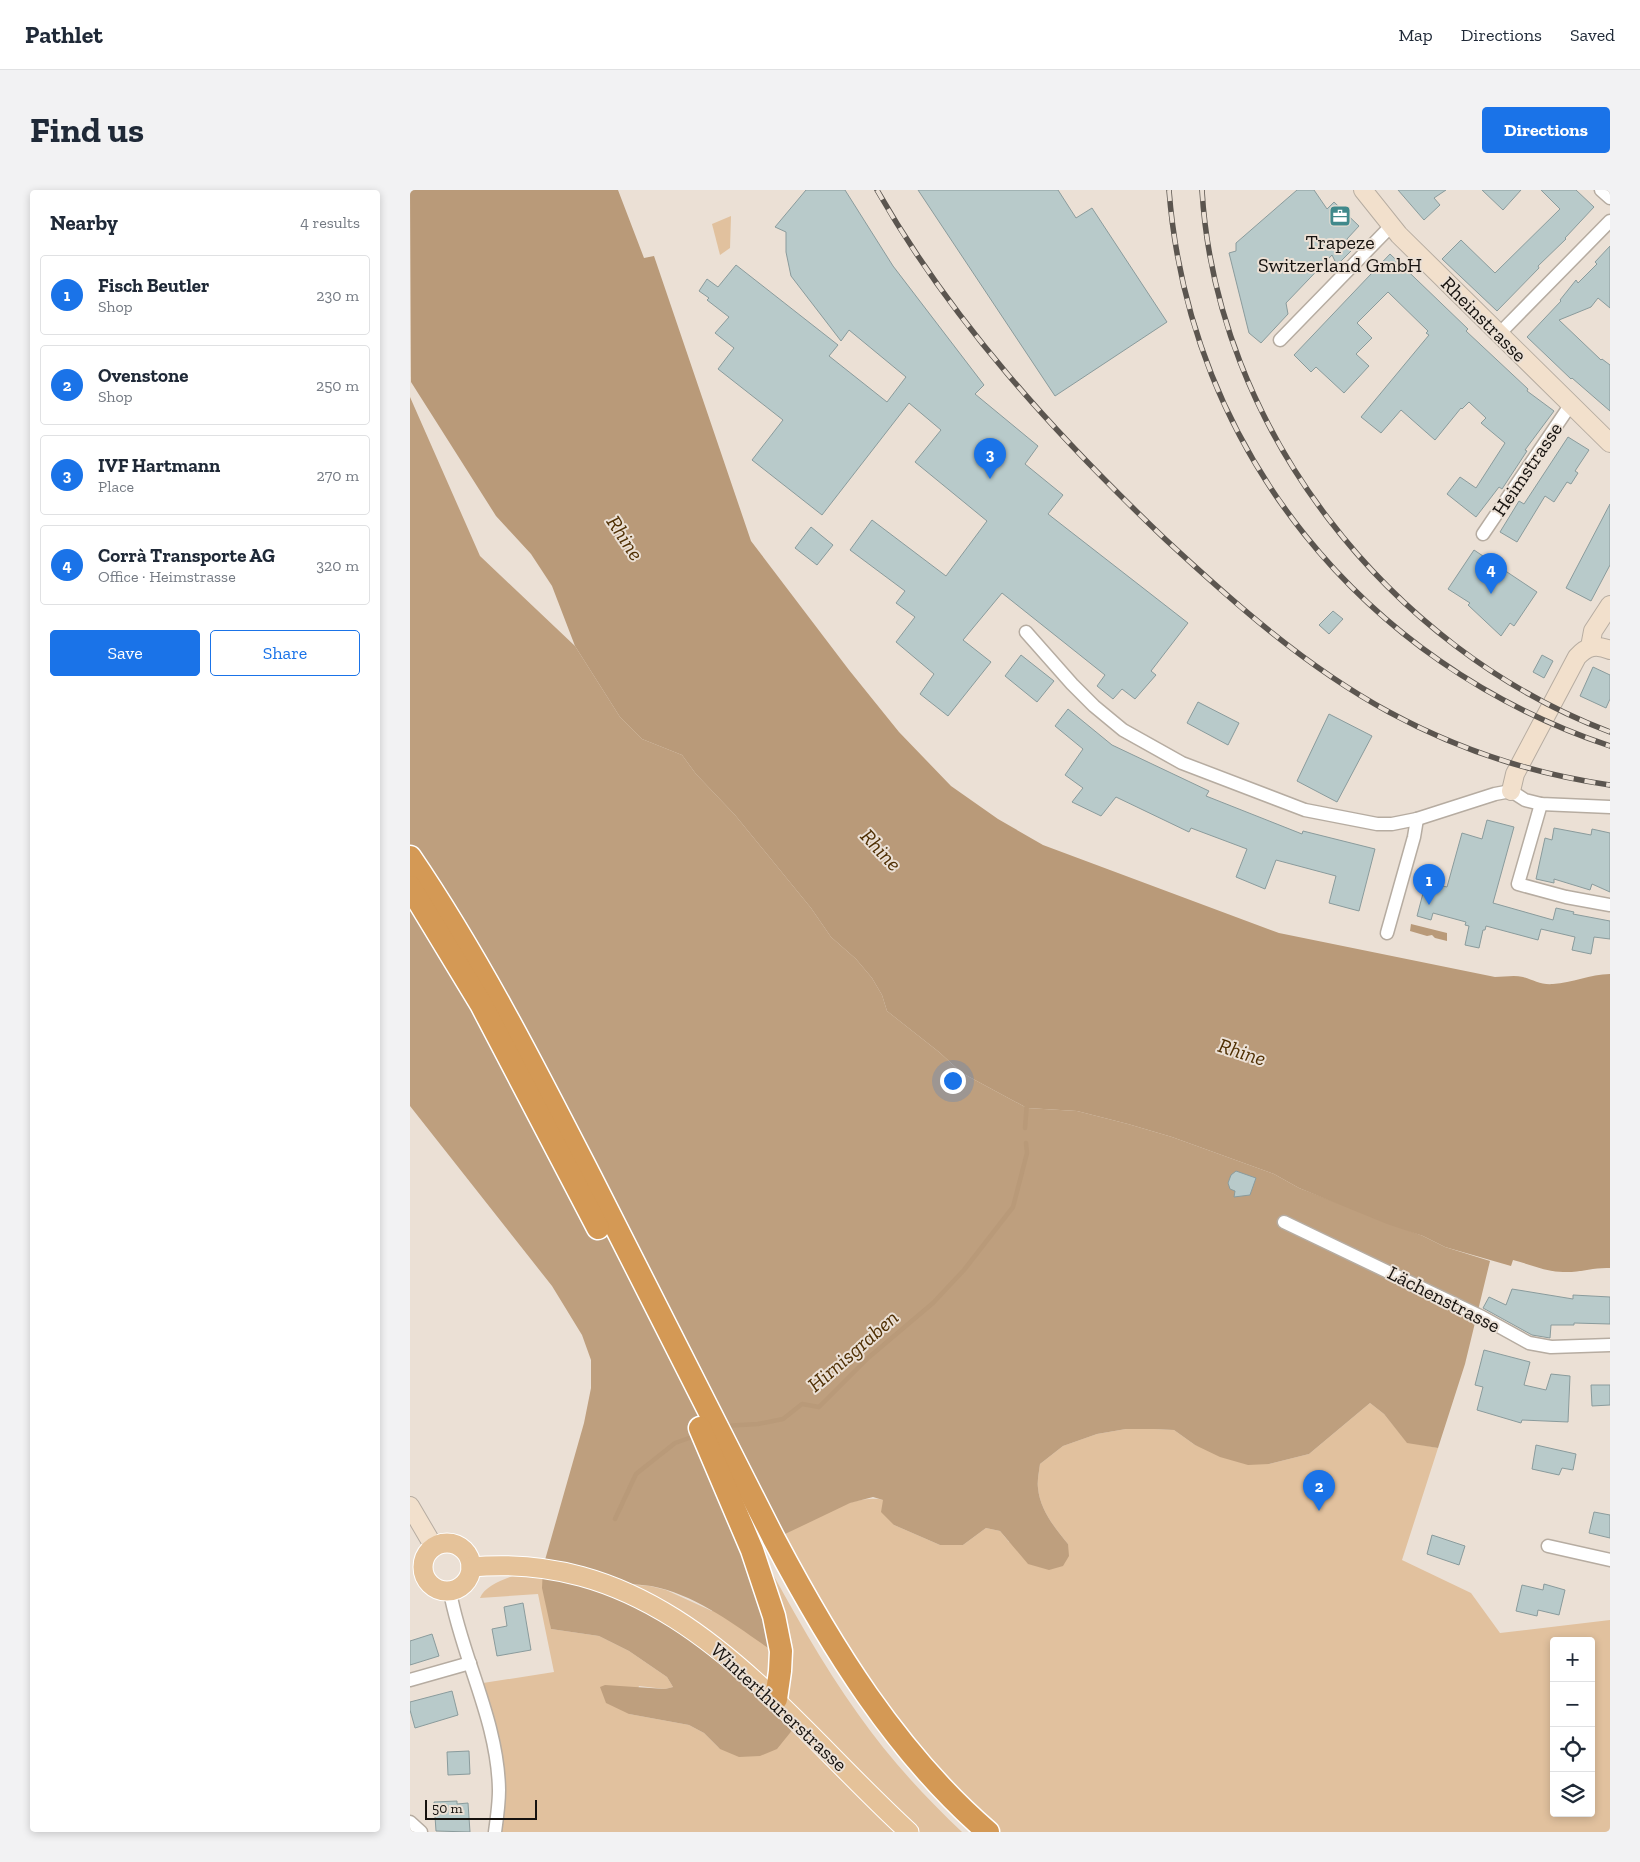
<!DOCTYPE html>
<html lang="en">
<head>
<meta charset="utf-8">
<style>
	body { margin:0; font-family:"Zilla Slab",serif; background:#f2f2f3; color:#1f2937 }
	.controls { position:absolute; right:15px; bottom:15px; display:grid; overflow:hidden; border-radius:5px; box-shadow:0 2px 8px #0003 }
	.controls button { width:45px; height:45px; display:grid; place-items:center; padding:0; border:0; border-bottom:1px solid #e0e1e3; background:#fff; color:#1f2937; font:25px sans-serif }
	.scale { position:absolute; left:15px; bottom:12px; width:112px; box-sizing:border-box; padding-left:5px; border:2px solid #16120f; border-top:0; font-size:14px; line-height:18px; white-space:nowrap; color:#16120f; -webkit-text-stroke:4px #ebe0d5; paint-order:stroke }
	.you { position:absolute; left:542px; top:890px; width:18px; height:18px; margin:-12px; border:4px solid #fff; border-radius:50%; background:#1a73e8; box-shadow:0 0 0 8px #1a73e833 }
	.badge { display:grid; place-items:center; width:32px; height:32px; border-radius:50%; background:#1a73e8; color:#fff; font-size:16px; font-weight:700 }
	.pin { position:absolute; translate:-50% -41px; filter:drop-shadow(0 1px 2px #0008) }
	.pin::after { content:''; position:absolute; top:26px; width:18px; height:15px; background:inherit; clip-path:polygon(0 0,100% 0,50% 100%) }
	.list { margin:0; padding:0; list-style:none }
	h2 { display:flex; justify-content:space-between; align-items:center; height:65px; margin:0; padding:0 20px; font-size:21px }
	h2 small { font-size:16px; font-weight:400; color:#747a83 }
	.list li { display:grid; grid-template-columns:32px 1fr auto; gap:15px; align-items:center; box-sizing:border-box; height:80px; margin:0 10px 10px; padding:0 10px; border:1px solid #e0e1e3; border-radius:5px }
	.list b { display:block; font-size:19px; white-space:nowrap }
	.list p { margin:0; font-size:16px; white-space:nowrap; color:#747a83 }
	.list em { font-size:16px; font-style:normal; color:#747a83 }
	.actions { display:flex; gap:10px; padding:15px 20px }
	.actions a { flex:1; padding:11px 0; border:1px solid #1a73e8; border-radius:5px; text-align:center; font-size:18px; color:#1a73e8 }
	.actions .main { background:#1a73e8; color:#fff }
	.icon { flex:none; width:28px; height:28px; fill:none; stroke:currentColor; stroke-width:2; stroke-linecap:round; stroke-linejoin:round }
	.map { position:relative; flex:none; width:1200px; height:1642px; overflow:hidden; border-radius:5px }
	header { display:flex; align-items:center; gap:30px; box-sizing:border-box; height:70px; padding:0 25px; background:#fff; border-bottom:1px solid #e0e1e3 }
	header strong { font-size:24px }
	nav { display:flex; gap:28px; margin-inline-start:auto; font-size:18px }
	.intro { display:flex; align-items:center; justify-content:space-between; box-sizing:border-box; height:120px; padding:0 30px }
	h1 { margin:0; font-size:35px }
	.button { padding:12px 22px; border-radius:5px; background:#1a73e8; color:#fff; font-size:18px; font-weight:700 }
	main { display:flex; gap:30px; padding:0 30px }
	aside { flex:1; background:#fff; border-radius:5px; box-shadow:0 2px 8px #0003 }
	.map>svg:first-child { display:block }
</style>
</head>
<body>
<header>
<strong>Pathlet</strong>
<nav><a>Map</a><a>Directions</a><a>Saved</a></nav>
</header>
<div class="intro"><h1>Find us</h1><a class="button">Directions</a></div>
<main>
<aside>
<h2>Nearby<small>4 results</small></h2>
<ul class="list">
<li><span class="badge">1</span><div><b>Fisch Beutler</b><p>Shop</p></div><em>230 m</em></li>
<li><span class="badge">2</span><div><b>Ovenstone</b><p>Shop</p></div><em>250 m</em></li>
<li><span class="badge">3</span><div><b>IVF Hartmann</b><p>Place</p></div><em>270 m</em></li>
<li><span class="badge">4</span><div><b>Corrà Transporte AG</b><p>Office · Heimstrasse</p></div><em>320 m</em></li>
</ul>
<div class="actions"><a class="main">Save</a><a>Share</a></div>
</aside>
<div class="map">
<svg width="1200" height="1642" viewBox="0 0 1200 1642">
	<rect width="100%" height="100%" fill="#ebe0d5"/>
	<!-- green -->
	<g fill="#e1c19e" fill-rule="evenodd">
		<polygon points="321,26 320,58 310,65 302,34"/>
		<path d="M960 1213 974 1224 997 1252 1028 1258 992 1370 1061 1403 1090 1443 1200 1430V1642H588L540 1592 470 1504 424 1436 373 1345C400 1331 444 1302 474 1310L484 1335 530 1355H553L576 1338 590 1341 599 1352 658 1354C645 1338 630 1320 628 1298 627 1291 629 1282 630 1274L653 1256 687 1244 716 1239H744L764 1240 785 1255 859 1274 899 1264ZM1144 1451H1181V1623H1144Z"/>
		<path d="M348 1357C379 1414 410 1471 448 1524 478 1567 514 1606 552 1642H91C103 1589 88 1543 73 1493L144 1482 128 1404 70 1408C77 1390 115 1383 133 1377L141 1439 189 1446 219 1461 257 1487 263 1497 255 1499 229 1496 219 1524 279 1535 294 1543 310 1559 192 1392 240 1396 256 1400 302 1421Z"/>
	</g>
	<!-- forest -->
	<path fill="#be9f7e" d="M0 207 70 366 165 456 210 527 232 549 272 565 286 584 325 625 401 718 421 747 446 769 462 788 472 805 477 821 529 862 552 883 617 918 667 921 718 934 762 947 864 984 889 998 1013 1046 1035 1057 1080 1071 1055 1174 1028 1258 997 1253 974 1224 960 1213 899 1264 859 1274 838 1275 810 1267 785 1255 764 1240 744 1239H716L687 1244 653 1256 630 1274C629 1282 627 1291 628 1298 630 1320 645 1338 658 1354L659 1366 653 1376 639 1380 618 1374 590 1341 576 1338 553 1355H530L484 1335 471 1322 473 1310 463 1307 440 1313 348 1357 370 1466C331 1440 289 1405 241 1396 226 1394 210 1394 194 1392L247 1418 388 1533 367 1559 350 1566 329 1567 310 1559 294 1543 279 1535 219 1524 196 1513 190 1497 195 1495 255 1499 263 1497 257 1487 219 1461 189 1446 141 1439 132 1398 133 1377 174 1233 181 1198V1170L172 1145 142 1096 0 916Z"/>
	<!-- water -->
	<g fill="#b99a79">
		<path d="M0 0H208L234 68 244 66 341 351 439 480 489 542 541 596 588 629 633 655 869 743 1085 787C1094 787 1104 785 1113 787 1123 790 1131 795 1143 794 1162 793 1180 784 1200 784V1078C1184 1077 1169 1083 1153 1082 1137 1082 1119 1074 1103 1070L1101 1076 1035 1057 1013 1046 977 1034 889 998 864 984 762 947 718 934 667 921 617 918 552 883 529 862 477 821 472 805 462 788 446 769 421 747 401 718 325 625 286 584 272 565 232 549 210 527 165 456 142 396 121 364 86 326 1 192Z"/>
		<polygon points="1001,734 1037,743 1037,751 1025,748 1022,745 1017,746 1000,741"/>
	</g>
	<g fill="none" stroke-linecap="round" stroke-linejoin="round">
		<!-- stream -->
		<g stroke="#b99a79" stroke-width="4.5">
			<polyline points="615,938 617,912"/>
			<polyline points="314,1236 348,1234 373,1229 392,1214 409,1217 458,1168 523,1113 554,1080 603,1017 617,963 616,953"/>
			<polyline points="205,1329 226,1284 265,1253 285,1246"/>
		</g>
	</g>
	<!-- building -->
	<g fill="#b8caca" stroke="#8a9b9c">
		<polygon points="396,0 435,0 483,76 574,195 565,204 628,256 615,274 653,305 638,324 778,433 741,481 746,485 725,509 712,499 703,509 687,496 695,485 592,403 553,450 581,472 538,526 510,504 524,484 486,452 505,427 486,413 495,401 440,360 462,330 536,386 577,331 505,272 531,240 499,213 412,325 342,270 373,230 308,179 324,158 305,143 319,127 297,110 299,108 289,101 297,89 308,97 326,75 428,155 419,166 477,212 496,187 439,140 431,151 381,86 376,62 376,42 365,37"/>
		<polygon points="508,0 648,0 666,28 682,18 757,132 645,206"/>
		<polygon points="887,0 904,0 917,19 924,12 949,36 937,49 944,58 927,75 922,65 876,113 878,124 851,153 839,143 819,63 826,61 826,53"/>
		<polygon points="988,0 1036,0 1024,8 1030,15 1014,30"/>
		<polygon points="1072,0 1111,0 1093,20"/>
		<polygon points="1131,0 1166,0 1184,17 1155,48 1156,49 1128,76 1129,78 1087,121 1032,69 1051,50 1085,83 1150,19"/>
		<polygon points="1200,56 1200,118 1188,108 1181,117 1149,130 1191,170 1192,169 1200,175 1200,221 1162,188 1161,189 1117,147 1151,111 1150,110 1166,90 1168,93 1187,74 1185,72"/>
		<polygon points="980,64 1058,139 1056,141 1118,199 1117,201 1144,221 1115,260 1117,261 1092,299 1089,297 1066,327 1037,304 1050,287 1066,298 1095,253 1071,233 1076,228 1059,212 1052,219 1051,218 1025,250 991,220 971,243 951,227 1019,145 1016,143 1018,141 978,102 947,133 962,148 946,164 959,176 934,203 906,177 901,182 884,165"/>
		<polygon points="1158,247 1179,260 1165,281 1168,283 1161,294 1157,292 1144,312 1135,306 1107,352 1090,342 1109,311 1114,314"/>
		<polygon points="1200,314 1200,375 1181,411 1156,398"/>
		<polygon points="401,337 423,355 407,375 385,358"/>
		<polygon points="1064,360 1127,402 1104,436 1100,433 1091,446 1058,415 1060,413 1038,399"/>
		<polygon points="923,421 933,429 919,444 909,435"/>
		<polygon points="611,465 644,491 627,512 595,486"/>
		<polygon points="1132,465 1143,471 1134,488 1123,482"/>
		<polygon points="1183,477 1200,485 1200,509 1196,518 1170,506"/>
		<polygon points="788,512 829,533 818,555 777,533"/>
		<polygon points="658,519 702,555 799,601 796,606 892,644 893,641 965,659 949,721 919,713 926,686 866,670 855,699 826,687 837,659 781,638 779,642 706,607 691,626 662,612 673,598 655,585 673,559 645,536"/>
		<polygon points="919,524 962,546 927,612 887,591"/>
		<polygon points="1077,630 1104,637 1083,713 1143,730 1146,718 1164,722 1163,724 1200,731 1200,749 1184,747 1181,764 1162,760 1165,747 1131,739 1128,750 1076,736 1075,740 1073,740 1069,758 1055,755 1059,736 1055,735 1056,732 1023,723 1021,730 1007,726 1016,692 1037,697 1052,643 1072,649"/>
		<polygon points="1144,638 1181,645 1182,639 1200,643 1200,702 1182,694 1180,700 1144,689 1144,693 1126,689 1135,648 1142,650"/>
		<polygon points="826,981 846,988 840,1005 824,1007 825,1001 820,999 818,993 821,985"/>
		<polygon points="1102,1099 1163,1109 1163,1105 1200,1107 1200,1134 1164,1133 1164,1135 1141,1135 1140,1148 1122,1145 1073,1118 1079,1107 1096,1115"/>
		<polygon points="1074,1160 1120,1172 1114,1195 1136,1200 1141,1184 1160,1186 1158,1232 1112,1230 1111,1233 1067,1220 1073,1197 1065,1195"/>
		<polygon points="1181,1195 1200,1195 1200,1215 1182,1216"/>
		<polygon points="1126,1255 1166,1264 1163,1280 1152,1278 1149,1285 1122,1279"/>
		<polygon points="1184,1322 1200,1325 1200,1348 1179,1343"/>
		<polygon points="1022,1345 1055,1356 1049,1375 1017,1364"/>
		<polygon points="1134,1394 1155,1400 1149,1425 1128,1420 1127,1426 1106,1421 1112,1395 1133,1400"/>
		<polygon points="113,1413 121,1460 87,1466 82,1439 97,1436 94,1417"/>
		<polygon points="22,1444 29,1466 0,1475 0,1451"/>
		<polygon points="42,1501 48,1525 5,1538 0,1520 0,1512"/>
		<polygon points="59,1561 60,1584 38,1585 37,1562"/>
		<polygon points="47,1611 47,1614 58,1613 60,1642 26,1641 24,1612"/>
	</g>
	<g fill="none" stroke-linecap="round" stroke-linejoin="round">
		<!-- street casing -->
		<g stroke="#b6aca1" stroke-width="15">
			<g id="street">
				<polyline points="1191,0 1200,8"/>
				<polyline points="1089,144 1200,31"/>
				<polyline points="870,150 981,36"/>
				<polyline points="1073,344 1161,214"/>
				<polyline points="616,442 662,494 684,516 713,540 772,573 895,620 967,634 982,634 1007,629 1085,604 1101,601 1115,610 1131,614 1200,617"/>
				<polyline points="1131,614 1108,694 1156,707 1200,715"/>
				<polyline points="977,743 1004,647 1007,629"/>
				<polyline points="874,1032 1072,1127 1119,1153 1141,1157 1200,1155"/>
				<polyline points="1138,1356 1200,1370"/>
				<path d="M40 1402C52 1468 88 1531 89 1600 89 1614 87 1628 85 1642"/>
				<polyline points="0,1490 60,1473"/>
				<polyline points="0,1632 11,1642"/>
			</g>
		</g>
		<!-- secondary casing -->
		<g stroke="#b6aca1" stroke-width="20">
			<g id="secondary">
				<polyline points="953,0 989,45 1200,253"/>
				<polyline points="1180,457 1183,441 1200,415"/>
				<path d="M1101 601 1105 584 1167 467C1177 456 1186 454 1200 460"/>
				<polyline points="0,1316 24,1357"/>
			</g>
		</g>
		<!-- primary casing -->
		<g stroke="#fff" stroke-width="21">
			<g id="primary">
				<circle cx="37" cy="1377" r="24"/>
				<path d="M61 1377C261 1359 369 1523 499 1642"/>
			</g>
		</g>
		<!-- highway casing -->
		<g stroke="#fff" stroke-width="25">
			<g id="highway">
				<path d="M0 667C70 770 126 881 183 992 243 1111 303 1230 364 1349 420 1455 486 1563 578 1642"/>
				<polyline points="0,697 71,814 188,1038"/>
				<polyline points="290,1238 342,1360 364,1426 371,1461 370,1481 366,1509"/>
			</g>
		</g>
		<!-- street -->
		<use href="#street" stroke="#fff" stroke-width="12"/>
		<!-- secondary -->
		<use href="#secondary" stroke="#f2e0cc" stroke-width="18"/>
		<!-- primary -->
		<use href="#primary" stroke="#e5c299" stroke-width="19"/>
		<!-- highway -->
		<use href="#highway" stroke="#d49955" stroke-width="22"/>
		<!-- rail casing -->
		<g stroke="#5b554f" stroke-width="5.5">
			<g id="rail">
				<path d="M467 0C542 132 646 245 755 349 824 413 896 477 979 522 1047 559 1123 584 1200 595"/>
				<path d="M759 0C779 260 954 474 1200 556"/>
				<path d="M792 0C806 238 979 458 1200 542"/>
			</g>
		</g>
		<!-- rail -->
		<use href="#rail" stroke="#ebe0d5" stroke-width="4" stroke-dasharray="11" stroke-linecap="butt"/>
	</g>
	<!-- icons -->
	<defs>
		<g id="office-square" transform="scale(1.125)"><rect x="-9" y="-9" width="18" height="18" rx="4" fill="#40898b" stroke="#ebe0d5"/><path d="M-6-3h4V-5.5h4V-3h4V5H-6ZM-1-4.5V-3h2v-1.5ZM-6 0V1H6V0Z" fill="#fff"/></g>
	</defs>
	<g fill-rule="evenodd">
		<use href="#office-square" x="930" y="26"/>
	</g>
	<g text-anchor="middle" stroke-width="4" stroke-linejoin="round" paint-order="stroke">
		<!-- poi labels -->
		<g font-size="20" fill="#16120f" stroke="#ebe0d5">
			<text x="930" y="59">Trapeze<tspan x="930" dy="23">Switzerland GmbH</tspan></text>
		</g>
		<!-- street labels -->
		<g font-size="20" fill="#16120f" stroke="#ebe0d5">
			<text transform="translate(1074 129) rotate(45)" y="7">Rheinstrasse</text>
			<text transform="translate(1117 279) rotate(-56)" y="7">Heimstrasse</text>
			<text transform="translate(1034 1109) rotate(27)" y="7">Lächenstrasse</text>
			<text transform="translate(369 1517) rotate(43)" y="7">Winterthurerstrasse</text>
		</g>
		<!-- water labels -->
		<g font-size="21" font-style="italic" fill="#4f2f03" stroke="#ebe0d5">
			<text transform="translate(215 348) rotate(57)" y="7">Rhine</text>
			<text transform="translate(471 660) rotate(47)" y="7">Rhine</text>
			<text transform="translate(832 862) rotate(18)" y="7">Rhine</text>
			<text transform="translate(443 1161) rotate(-41)" y="7">Hirnisgraben</text>
		</g>
	</g>
</svg>
<div class="controls">
<button>+</button>
<button>−</button>
<button><svg class="icon" aria-label="locate" viewBox="0 0 24 24"><circle cx="12" cy="12" r="6"/><path d="M12 2v4M12 18v4M2 12h4M18 12h4"/></svg></button>
<button><svg class="icon" aria-label="layers" viewBox="0 0 24 24"><path d="M12 4l9 5-9 5-9-5zM3 14l9 5 9-5"/></svg></button>
</div>
<div class="scale">50 m</div>
<div class="you"></div>
<div class="pin badge" style="left:1019px;top:715px">1</div>
<div class="pin badge" style="left:909px;top:1321px">2</div>
<div class="pin badge" style="left:580px;top:289px">3</div>
<div class="pin badge" style="left:1081px;top:404px">4</div>
</div>
</main>
</body>
</html>
